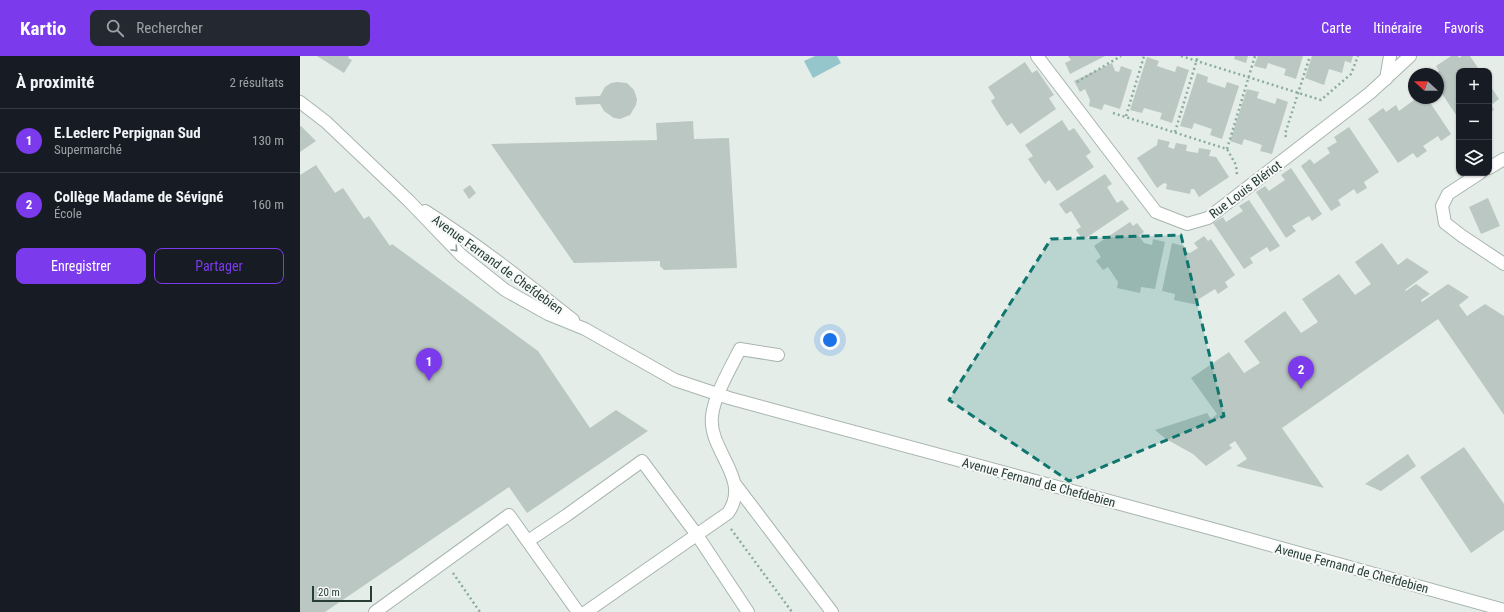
<!DOCTYPE html>
<html lang="fr">
<head>
<meta charset="utf-8">
<style>
	body { margin:0; font-family:"Roboto Condensed",sans-serif; background:#242831; color:#f1f3f6 }
	.controls { position:absolute; right:12px; top:12px; display:grid; overflow:hidden; border-radius:8px; box-shadow:0 1px 3px #0004 }
	.controls button { width:36px; height:36px; display:grid; place-items:center; padding:0; border:0; border-bottom:1px solid #363941; background:#171b24; color:#f1f3f6; font:20px sans-serif }
	.compass { position:absolute; left:1108px; top:12px; width:36px; height:36px; border-radius:50%; background:#171b24; box-shadow:0 1px 3px #0004; rotate:291deg }
	.scale { position:absolute; left:12px; bottom:10px; width:60px; box-sizing:border-box; padding-left:4px; border:2px solid #273d35; border-top:0; font-size:11px; line-height:14px; white-space:nowrap; color:#273d35; -webkit-text-stroke:3px #f6f9f7; paint-order:stroke }
	.you { position:absolute; left:530px; top:284px; width:14px; height:14px; margin:-10px; border:3px solid #fff; border-radius:50%; background:#1a73e8; box-shadow:0 0 0 6px #1a73e833 }
	.badge { display:grid; place-items:center; width:26px; height:26px; border-radius:50%; background:#7c3aed; color:#fff; font-size:13px; font-weight:700 }
	.pin { position:absolute; translate:-50% -33px; filter:drop-shadow(0 1px 2px #0008) }
	.pin::after { content:''; position:absolute; top:21px; width:14px; height:12px; background:inherit; clip-path:polygon(0 0,100% 0,50% 100%) }
	.list { margin:0; padding:0; list-style:none }
	h2 { display:flex; justify-content:space-between; align-items:center; height:52px; margin:0; padding:0 16px; font-size:17px }
	h2 small { font-size:13px; font-weight:400; color:#9ea1a6 }
	.list li { display:grid; grid-template-columns:26px 1fr auto; gap:12px; align-items:center; box-sizing:border-box; height:64px; padding:0 16px; border-top:1px solid #363941 }
	.list b { display:block; font-size:15px; white-space:nowrap }
	.list p { margin:0; font-size:13px; white-space:nowrap; color:#9ea1a6 }
	.list em { font-size:13px; font-style:normal; color:#9ea1a6 }
	.actions { display:flex; gap:8px; padding:12px 16px }
	.actions a { flex:1; padding:9px 0; border:1px solid #7c3aed; border-radius:8px; text-align:center; font-size:14px; color:#7c3aed }
	.actions .main { background:#7c3aed; color:#fff }
	.icon { flex:none; width:22px; height:22px; fill:none; stroke:currentColor; stroke-width:2; stroke-linecap:round; stroke-linejoin:round }
	.map { position:relative; flex:none; width:1204px; height:556px; overflow:hidden }
	header { display:flex; align-items:center; gap:24px; box-sizing:border-box; height:56px; padding:0 20px; background:#7c3aed; color:#fff }
	header strong { font-size:19px }
	nav { display:flex; gap:22px; margin-inline-start:auto; font-size:14px }
	.search { width:280px; height:36px; background:#242831; display:flex; align-items:center; gap:10px; box-sizing:border-box; padding:0 14px; border-radius:8px; color:#9ea1a6; font-size:15px }
	main { display:flex }
	aside { flex:1; background:#171b24 }
	.map>svg:first-child { display:block }
</style>
</head>
<body>
<header>
<strong>Kartio</strong>
<div class="search"><svg class="icon" aria-label="search" viewBox="0 0 24 24"><circle cx="10" cy="10" r="6"/><path d="M15 15l6 6"/></svg>Rechercher</div>
<nav><a>Carte</a><a>Itinéraire</a><a>Favoris</a></nav>
</header>
<main>
<aside>
<h2>À proximité<small>2 résultats</small></h2>
<ul class="list">
<li><span class="badge">1</span><div><b>E.Leclerc Perpignan Sud</b><p>Supermarché</p></div><em>130 m</em></li>
<li><span class="badge">2</span><div><b>Collège Madame de Sévigné</b><p>École</p></div><em>160 m</em></li>
</ul>
<div class="actions"><a class="main">Enregistrer</a><a>Partager</a></div>
</aside>
<div class="map">
<svg width="1204" height="556" viewBox="0 0 1204 556">
	<rect width="100%" height="100%" fill="#e5ede9"/>
	<!-- water -->
	<polygon fill="#95c6cb" points="515,0 537,0 541,7 513,22 504,5"/>
	<!-- building -->
	<g fill="#bbc7c2">
		<polygon points="17,0 49,0 48,2 52,4 44,17"/>
		<polygon points="768,0 805,0 770,18 765,7 771,4"/>
		<polygon points="935,0 948,0 946,7 934,3"/>
		<polygon points="958,0 1003,0 996,23 984,19 986,13 968,7 966,13 954,10"/>
		<polygon points="1012,0 1053,0 1051,7 1045,5 1042,17 1029,13 1024,29 1005,22"/>
		<polygon points="1151,0 1158,0 1159,2 1162,0 1170,0 1180,15 1159,15 1159,63 1138,32 1138,18 1135,18 1139,15 1136,10"/>
		<polygon points="847,1 859,5 857,10 875,16 877,10 889,14 872,67 860,63 862,57 844,52 842,57 830,54"/>
		<polygon points="725,6 732,17 737,14 754,39 749,42 756,53 720,78 712,67 707,70 699,58 691,45 695,42 688,31"/>
		<polygon points="812,7 815,15 819,16 821,10 832,14 820,53 804,48 802,54 789,50 790,44 785,33 780,36 774,25"/>
		<polygon points="897,17 908,21 907,26 925,32 927,26 939,30 922,83 910,79 912,73 894,67 892,73 880,70"/>
		<polygon points="317,26 327,27 334,34 337,43 336,49 330,59 320,63 314,62 304,55 300,48 276,49 275,41 300,40 305,31 311,27"/>
		<polygon points="1189,28 1199,43 1191,49 1194,54 1189,57"/>
		<polygon points="947,33 959,36 957,42 975,48 977,42 988,46 972,98 960,95 962,89 944,83 942,89 930,85"/>
		<polygon points="1114,37 1114,42 1127,42 1151,78 1141,85 1138,80 1123,90 1127,95 1117,102 1113,97 1098,107 1068,63 1083,52 1086,56 1096,49 1099,55 1114,44 1110,40"/>
		<polygon points="762,64 769,75 774,72 791,96 786,100 794,111 757,135 749,124 745,128 736,115 728,103 733,100 725,89"/>
		<polygon points="393,65 394,83 429,82 437,212 364,214 360,210 360,205 274,207 191,88 357,84 356,67"/>
		<polygon points="1,70 16,85 0,96 0,71"/>
		<polygon points="1049,71 1079,116 1064,126 1067,132 1057,138 1054,133 1038,144 1041,149 1031,155 1001,110 1010,103 1014,108 1030,97 1027,92 1037,86 1034,81"/>
		<polygon points="858,83 870,86 868,91 874,93 876,87 887,89 886,95 898,97 899,92 911,94 909,100 916,101 929,121 899,141 894,133 891,133 890,138 866,133 867,128 864,127 857,132 837,102 857,89"/>
		<polygon points="16,109 35,137 43,132 64,163 69,160 90,190 92,188 238,295 290,372 316,354 348,375 227,457 209,431 25,556 0,556 0,119"/>
		<polygon points="991,112 1022,158 1012,165 1009,160 992,170 996,175 986,182 956,136 965,130 969,135 985,124 981,119"/>
		<polygon points="805,118 812,128 807,131 817,147 822,144 829,153 783,184 776,174 781,171 771,155 766,158 759,148"/>
		<polygon points="170,129 176,137 169,143 163,134"/>
		<polygon points="1188,142 1200,170 1181,178 1169,151"/>
		<polygon points="949,144 980,190 970,196 967,191 950,202 953,207 944,213 913,167 923,161 926,166 943,155 939,150"/>
		<polygon points="830,166 833,170 837,167 844,176 839,180 844,187 852,189 853,183 865,186 855,233 841,231 840,237 817,232 818,226 808,211 803,214 796,205 801,201 794,190"/>
		<polygon points="904,180 908,185 911,183 935,219 925,226 928,231 918,238 915,233 899,243 898,249 874,244 875,238 862,235 872,187 884,190 883,195 890,197 898,192 894,187"/>
		<polygon points="1082,187 1098,209 1107,202 1129,216 1105,234 1106,235 1116,228 1130,238 1121,244 1122,246 1148,228 1169,241 1159,249 1167,260 1185,248 1204,260 1204,359 1138,263 982,372 1024,432 936,410 947,403 935,385 929,389 932,392 906,410 893,398 866,383 855,374 907,357 911,363 917,358 891,322 929,296 944,317 960,307 944,285 985,255 1001,277 1018,266 1002,243 1039,218 1055,239 1071,228 1055,206"/>
		<polygon points="1164,391 1204,448 1204,474 1171,497 1120,421"/>
		<polygon points="1108,398 1116,410 1081,435 1065,428"/>
	</g>
	<g fill="none" stroke-linecap="round" stroke-linejoin="round">
		<!-- minor casing -->
		<g stroke="#a8b5af" stroke-width="14">
			<g id="minor">
				<polyline points="737,0 856,156 887,168 908,162 1070,37 1110,0"/>
				<polyline points="1086,23 1090,0"/>
				<polyline points="0,46 26,66 109,145 161,199 205,234 248,258 285,273 375,324 429,342 920,475 1204,554"/>
				<polyline points="1189,112 1204,103"/>
				<polyline points="1180,117 1148,138 1142,150 1145,167 1162,180 1204,208"/>
				<path d="M125 155C177 188 225 226 273 264"/>
				<polyline points="435,428 532,556"/>
				<polyline points="228,485 267,459 342,405 397,479 448,556"/>
				<polyline points="75,556 209,459 278,556"/>
				<path d="M286 556 428 457C452 423 408 395 412 360 414 340 431 311 440 293L478 299"/>
			</g>
		</g>
		<!-- path -->
		<g stroke="#8aac9f" stroke-width="2.5" stroke-dasharray="2 3" stroke-linecap="butt">
			<polyline points="881,0 1021,44 1051,18 1058,0"/>
			<polyline points="777,26 821,0"/>
			<polyline points="813,57 927,93 936,109 937,119"/>
			<polyline points="826,60 844,0"/>
			<polyline points="875,76 898,0"/>
			<polyline points="986,81 985,78 1010,0"/>
			<polyline points="927,93 955,0"/>
			<polyline points="431,473 492,556"/>
			<polyline points="153,517 180,556"/>
		</g>
		<!-- minor -->
		<use href="#minor" stroke="#fff" stroke-width="12"/>
	</g>
	<!-- one-way arrows -->
	<defs><path id="oneway-chevron" d="M-2-3.5L2.5 0L-2 3.5" fill="none" stroke-width="1.6" stroke-linecap="round" stroke-linejoin="round"/></defs>
	<use stroke="#939e9a" href="#oneway-chevron" transform="translate(155 193) rotate(47)"/>
	<!-- marked area -->
	<path fill="#0f766e" fill-opacity="0.2" stroke="#0f766e" stroke-width="3" stroke-dasharray="8 5" stroke-linejoin="round" d="M881 179 924 360 769 425 649 344 751 183Z"/>
	<g text-anchor="middle" stroke-width="4" stroke-linejoin="round" paint-order="stroke">
		<!-- street labels -->
		<g font-size="13" fill="#273d35" stroke="#f6f9f7">
			<text transform="translate(945 133) rotate(-37)" y="5">Rue Louis Blériot</text>
			<text transform="translate(198 208) rotate(36)" y="5">Avenue Fernand de Chefdebien</text>
			<text transform="translate(739 426) rotate(15)" y="5">Avenue Fernand de Chefdebien</text>
			<text transform="translate(1052 512) rotate(15)" y="5">Avenue Fernand de Chefdebien</text>
		</g>
	</g>
</svg>
<div class="controls">
<button>+</button>
<button>−</button>
<button><svg class="icon" aria-label="layers" viewBox="0 0 24 24"><path d="M12 4l9 5-9 5-9-5zM3 14l9 5 9-5"/></svg></button>
</div>
<svg class="compass" viewBox="-18 -18 36 36"><path d="M0-13l5 13h-10z" fill="#e53935"/><path d="M0 13l5-13h-10z" fill="#9ea1a6"/></svg>
<div class="scale">20 m</div>
<div class="you"></div>
<div class="pin badge" style="left:129px;top:325px">1</div>
<div class="pin badge" style="left:1001px;top:333px">2</div>
</div>
</main>
</body>
</html>
